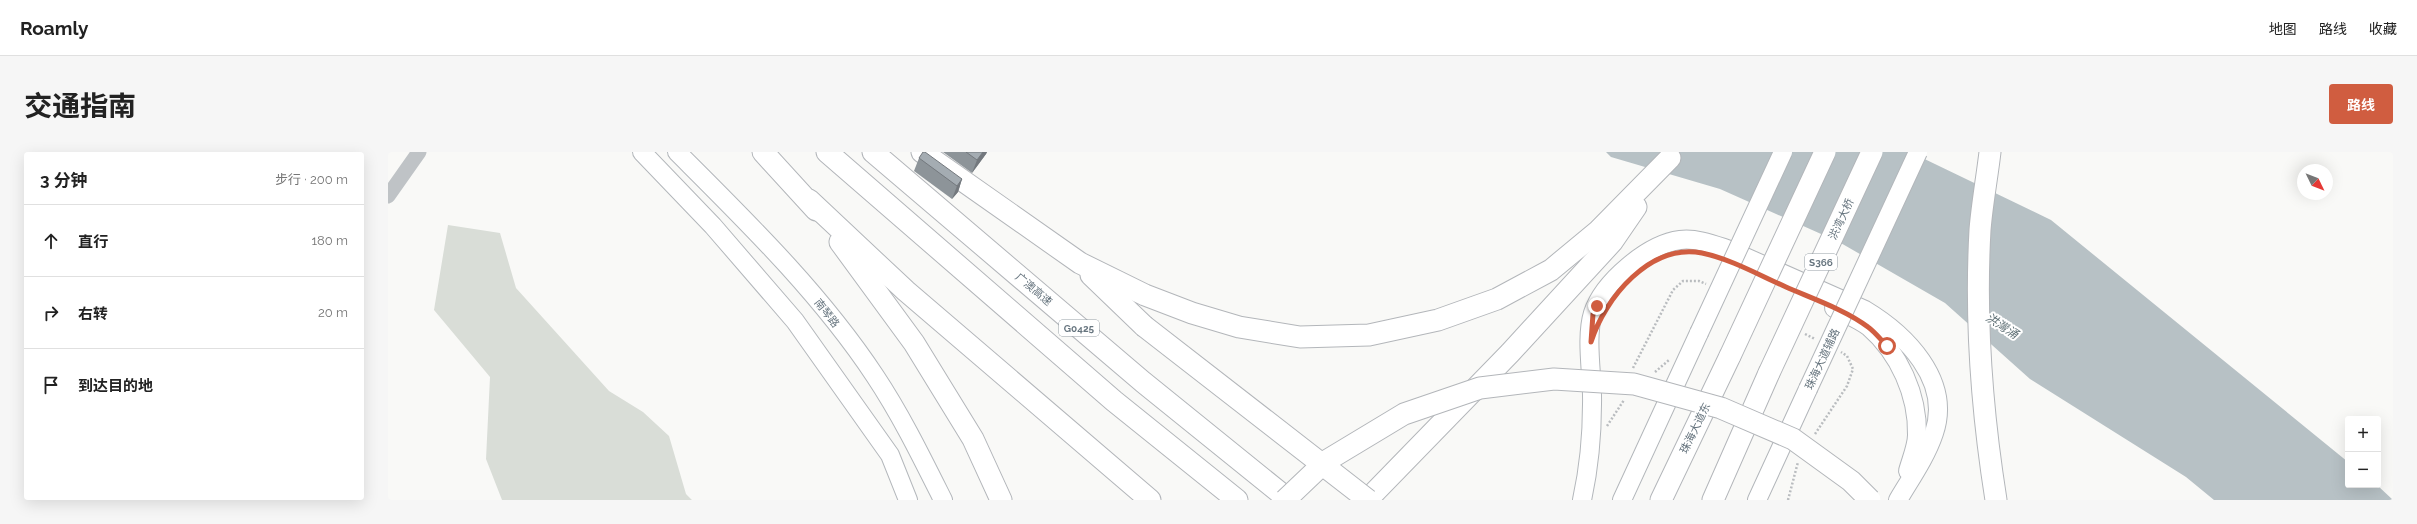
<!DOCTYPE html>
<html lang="zh">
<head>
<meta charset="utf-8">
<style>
	body { margin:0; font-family:Raleway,"Noto Sans SC",sans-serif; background:#f6f6f6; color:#222 }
	.controls { position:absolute; right:12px; bottom:12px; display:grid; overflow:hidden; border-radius:4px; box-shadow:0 4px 16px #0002 }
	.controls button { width:36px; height:36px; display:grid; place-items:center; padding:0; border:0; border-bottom:1px solid #e0e0e0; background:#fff; color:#222; font:20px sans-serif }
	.compass { position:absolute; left:1909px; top:12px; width:36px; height:36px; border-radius:50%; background:#fff; box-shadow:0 4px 16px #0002; rotate:133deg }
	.stop { position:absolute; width:12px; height:12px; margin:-9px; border:3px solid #d05d40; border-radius:50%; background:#fff }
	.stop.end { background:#d05d40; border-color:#fff; box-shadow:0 1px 4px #0008 }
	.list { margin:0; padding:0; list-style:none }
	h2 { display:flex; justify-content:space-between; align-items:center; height:52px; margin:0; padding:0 16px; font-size:17px }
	h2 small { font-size:13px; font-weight:400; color:#767676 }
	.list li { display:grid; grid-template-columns:26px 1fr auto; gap:12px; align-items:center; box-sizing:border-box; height:72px; padding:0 16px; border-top:1px solid #e0e0e0 }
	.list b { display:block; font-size:15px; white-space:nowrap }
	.list em { font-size:13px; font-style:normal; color:#767676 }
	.icon { flex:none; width:22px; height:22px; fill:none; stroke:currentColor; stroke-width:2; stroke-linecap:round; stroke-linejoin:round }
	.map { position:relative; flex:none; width:2005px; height:348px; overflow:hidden; border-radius:4px }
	header { display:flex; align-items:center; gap:24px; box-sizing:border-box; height:56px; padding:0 20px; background:#fff; border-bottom:1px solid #e0e0e0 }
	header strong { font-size:19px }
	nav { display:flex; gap:22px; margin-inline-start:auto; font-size:14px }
	.intro { display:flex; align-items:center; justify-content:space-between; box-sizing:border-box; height:96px; padding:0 24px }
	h1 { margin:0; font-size:28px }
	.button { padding:10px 18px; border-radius:4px; background:#d05d40; color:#fff; font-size:14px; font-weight:700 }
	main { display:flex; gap:24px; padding:0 24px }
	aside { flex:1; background:#fff; border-radius:4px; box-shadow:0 4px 16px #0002 }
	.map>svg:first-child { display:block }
</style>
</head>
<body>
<header>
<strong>Roamly</strong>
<nav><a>地图</a><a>路线</a><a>收藏</a></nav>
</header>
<div class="intro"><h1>交通指南</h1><a class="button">路线</a></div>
<main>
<aside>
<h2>3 分钟<small>步行 · 200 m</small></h2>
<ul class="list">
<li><svg class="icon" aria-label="ahead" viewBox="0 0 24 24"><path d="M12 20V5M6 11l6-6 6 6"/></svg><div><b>直行</b></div><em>180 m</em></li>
<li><svg class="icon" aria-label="right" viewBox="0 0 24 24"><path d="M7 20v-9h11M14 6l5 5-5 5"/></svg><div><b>右转</b></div><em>20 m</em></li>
<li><svg class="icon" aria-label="arrive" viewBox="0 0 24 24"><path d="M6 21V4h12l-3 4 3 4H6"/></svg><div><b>到达目的地</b></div></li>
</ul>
</aside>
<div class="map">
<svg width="2005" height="348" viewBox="0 0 2005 348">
	<rect width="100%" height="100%" fill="#f9f9f7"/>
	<!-- green -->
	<polygon fill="#d9ddd7" points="60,73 112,81 128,136 221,239 255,260 281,284 298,342 304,348 114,348 98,307 102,225 46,158"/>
	<!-- water -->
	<polygon fill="#b7c1c5" points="1218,0 1522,0 1663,68 1960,310 1960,333 1989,333 2005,348 1826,348 1798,325 1642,227 1557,151 1451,90 1332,37 1223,5"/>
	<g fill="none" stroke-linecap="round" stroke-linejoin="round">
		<!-- major casing -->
		<g stroke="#b3b7bb" stroke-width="20">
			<g id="major">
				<polyline points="254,0 325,74 407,169 502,303 520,348"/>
				<path d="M289 0C359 70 432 141 487 224 513 263 534 306 555 348"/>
				<path d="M1446 156C1457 162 1471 167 1481 175 1511 201 1530 243 1529 283 1529 294 1523 308 1520 319"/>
				<path d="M1194 348C1201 316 1204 284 1204 252 1205 225 1197 187 1205 161 1215 130 1260 92 1292 88 1308 86 1324 92 1339 97L1477 158C1517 182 1564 228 1546 281 1538 305 1523 326 1510 348"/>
				<polyline points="1234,348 1311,181"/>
				<polyline points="1369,348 1420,237"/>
			</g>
		</g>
		<!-- highway casing -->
		<g stroke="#b3b6ba" stroke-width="23">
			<g id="highway">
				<polyline points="375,0 428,58"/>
				<polyline points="439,0 726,249 849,348"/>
				<polyline points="485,0 755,230 901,348"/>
				<polyline points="534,0 692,111 757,143 804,161 851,175 912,185 981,183 1050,168 1109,147 1163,118 1210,79 1282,6"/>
				<path d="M1602 0C1599 26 1594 52 1592 78 1587 168 1594 260 1608 348"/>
				<polyline points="421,48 518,139 762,348"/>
				<polyline points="452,90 526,191 585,287 613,348"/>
				<polyline points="703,123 756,174"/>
				<polyline points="979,348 1122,201 1224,90 1248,55"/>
				<polyline points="1273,348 1342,204"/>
				<polyline points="1325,348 1381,221"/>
			</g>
		</g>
		<!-- path -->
		<g stroke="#b9bcbf" stroke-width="2.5" stroke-dasharray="2 2" stroke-linecap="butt">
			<polyline points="1417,182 1427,187"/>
			<polyline points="1245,216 1285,138 1295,129 1311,129 1318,132"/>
			<polyline points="1267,220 1281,208"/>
			<polyline points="1219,274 1236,248"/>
			<polyline points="1427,282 1459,234 1465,217 1459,204 1453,200"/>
			<polyline points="1400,348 1410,310"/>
		</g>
		<!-- minor -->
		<polyline stroke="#bfc3c6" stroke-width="15" points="0,44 31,0"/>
		<!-- major -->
		<use href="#major" stroke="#fff" stroke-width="18"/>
		<!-- highway -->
		<use href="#highway" stroke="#fff" stroke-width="21"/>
		<!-- major-bridge casing -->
		<g stroke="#b3b7bb" stroke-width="20" stroke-linecap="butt">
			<g id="major-bridge">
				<polyline points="1311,181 1395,0"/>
				<polyline points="1420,237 1530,0"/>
			</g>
		</g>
		<!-- highway-bridge casing -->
		<g stroke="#b3b6ba" stroke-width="23" stroke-linecap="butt">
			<g id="highway-bridge">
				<polyline points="756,174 980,348"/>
				<polyline points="1342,204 1437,0"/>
				<polyline points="1381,221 1484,0"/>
				<polyline points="897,348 938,309 1016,262 1092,236 1166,227 1246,232 1333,256 1405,287 1463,329 1482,348"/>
			</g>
		</g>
		<!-- major-bridge -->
		<use href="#major-bridge" stroke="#fff" stroke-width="18"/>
		<!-- highway-bridge -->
		<use href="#highway-bridge" stroke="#fff" stroke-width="21"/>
	</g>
	<!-- wall -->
	<g fill="#8d9499">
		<polygon points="555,0 599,0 598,2 584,21"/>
		<polygon points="531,6 574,27 570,40 564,47 526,19"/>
	</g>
	<!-- shaded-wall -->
	<g fill="#73787d">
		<polygon points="595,0 599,0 598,2 584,21 589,8"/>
		<polygon points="574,27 570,40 564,47 569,34"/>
	</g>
	<!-- building -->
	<g fill="#a4acb2" stroke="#73787d">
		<polygon points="535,0 537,0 574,27 569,34 531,6"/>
		<polygon points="578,0 595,0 589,8"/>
	</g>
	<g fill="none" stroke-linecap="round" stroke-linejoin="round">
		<!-- route -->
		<path stroke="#d05d40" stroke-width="5" d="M1209 154 1205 162 1203 190C1217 146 1262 91 1314 101 1343 107 1371 123 1398 135 1423 146 1458 158 1480 175 1487 180 1493 188 1499 194"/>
	</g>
	<g text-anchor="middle" stroke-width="4" stroke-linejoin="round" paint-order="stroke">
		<!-- shield labels -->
		<g fill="#fff" stroke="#959ea5" stroke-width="1">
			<rect x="1417" y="102" width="32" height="16" rx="3"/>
			<rect x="671" y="168" width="40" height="16" rx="3"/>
		</g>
		<g font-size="10" font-weight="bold" fill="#67757f">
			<text x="1433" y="114">S366</text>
			<text x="691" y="180">G0425</text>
		</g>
		<!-- street labels -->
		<g font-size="11" fill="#67757f" stroke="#fff">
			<text transform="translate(1453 67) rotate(-65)" y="4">洪湾大桥</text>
			<text transform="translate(646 137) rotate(40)" y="4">广澳高速</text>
			<text transform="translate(439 161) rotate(52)" y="4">南琴路</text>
			<text transform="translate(1434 207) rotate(-65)" y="4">珠海大道辅路</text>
			<text transform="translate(1307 276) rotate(-64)" y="4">珠海大道东</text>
		</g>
		<!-- water labels -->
		<g font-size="12" font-style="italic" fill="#627378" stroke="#fff">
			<text transform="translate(1614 174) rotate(33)" y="4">洪灣涌</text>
		</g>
	</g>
</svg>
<div class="controls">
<button>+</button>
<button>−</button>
</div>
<svg class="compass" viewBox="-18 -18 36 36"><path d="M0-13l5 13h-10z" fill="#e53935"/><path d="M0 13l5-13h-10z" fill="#767676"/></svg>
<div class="stop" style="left:1499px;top:194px"></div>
<div class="stop end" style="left:1209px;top:154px"></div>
</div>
</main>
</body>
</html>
